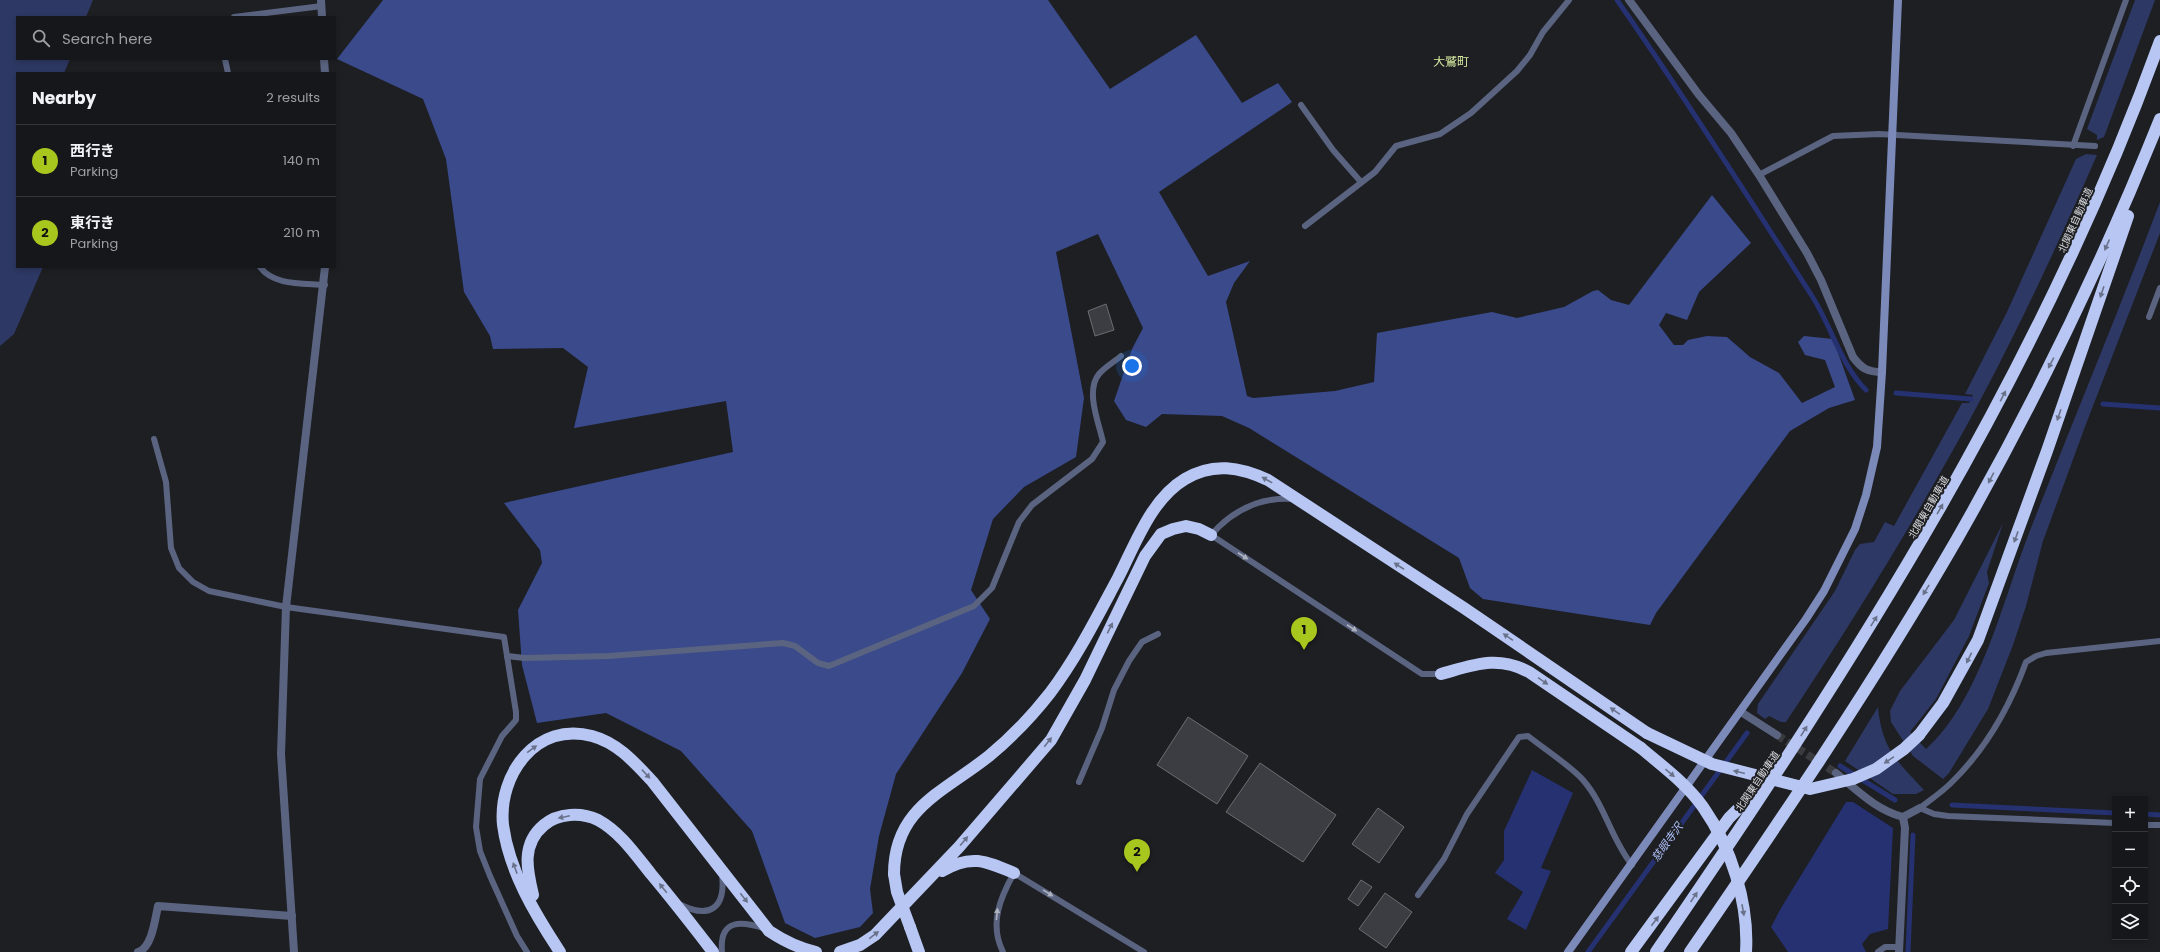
<!DOCTYPE html>
<html lang="en">
<head>
<meta charset="utf-8">
<style>
	body { margin:0; font-family:Poppins,"Noto Sans JP",sans-serif; background:#1f2023; color:#f1f3f6 }
	.controls { position:absolute; right:12px; bottom:12px; display:grid; overflow:hidden; border-radius:0px; box-shadow:0 2px 6px #0003 }
	.controls button { width:36px; height:36px; display:grid; place-items:center; padding:0; border:0; border-bottom:1px solid #353639; background:#16171a; color:#f1f3f6; font:20px sans-serif }
	.you { position:absolute; left:1132px; top:366px; width:14px; height:14px; margin:-10px; border:3px solid #fff; border-radius:50%; background:#1a73e8; box-shadow:0 0 0 6px #1a73e833 }
	.badge { display:grid; place-items:center; width:26px; height:26px; border-radius:50%; background:#a7c71e; color:#111; font-size:13px; font-weight:700 }
	.pin { position:absolute; translate:-50% -33px; filter:drop-shadow(0 1px 2px #0008) }
	.pin::after { content:''; position:absolute; top:21px; width:14px; height:12px; background:inherit; clip-path:polygon(0 0,100% 0,50% 100%) }
	.list { margin:0; padding:0; list-style:none }
	h2 { display:flex; justify-content:space-between; align-items:center; height:52px; margin:0; padding:0 16px; font-size:17px }
	h2 small { font-size:13px; font-weight:400; color:#9e9fa2 }
	.list li { display:grid; grid-template-columns:26px 1fr auto; gap:12px; align-items:center; box-sizing:border-box; height:72px; padding:0 16px; border-top:1px solid #353639 }
	.list b { display:block; font-size:15px; white-space:nowrap }
	.list p { margin:0; font-size:13px; white-space:nowrap; color:#9e9fa2 }
	.list em { font-size:13px; font-style:normal; color:#9e9fa2 }
	.icon { flex:none; width:22px; height:22px; fill:none; stroke:currentColor; stroke-width:2; stroke-linecap:round; stroke-linejoin:round }
	.map { position:relative; flex:none; width:2160px; height:952px; overflow:hidden }
	.search { position:absolute; background:#16171a; box-shadow:0 2px 6px #0003; left:16px; top:16px; width:320px; height:44px; display:flex; align-items:center; gap:10px; box-sizing:border-box; padding:0 14px; border-radius:0px; color:#9e9fa2; font-size:15px }
	.panel { position:absolute; background:#16171a; box-shadow:0 2px 6px #0003; left:16px; top:72px; width:320px; height:196px; border-radius:0px }
	.map>svg:first-child { display:block }
</style>
</head>
<body>
<div class="map">
<svg width="2160" height="952" viewBox="0 0 2160 952">
	<rect width="100%" height="100%" fill="#1e1f23"/>
	<!-- green -->
	<g fill="#2d3864">
		<polygon points="0,0 93,0 86,17 17,17 17,59 70,59 64,73 17,73 17,267 43,267 14,334 0,346"/>
		<polygon points="2135,0 2155,0 2104,137 2097,140 2097,135 2087,129"/>
		<path d="M2086 154 2097 155C2050 263 1999 371 1940 473 1892 558 1840 641 1786 722H1781L1769 716 1765 719 1757 713 1758 704 1835 591 1855 550 1860 544 1874 542 1885 522 1894 526 1962 403H1969L1973 395 1965 394 2007 312 2076 159Z"/>
		<path d="M2160 202V233L2086 424 2043 541 2026 606 2013 645 1988 709 1949 773 1943 779 1913 756 1891 722 1890 711 1900 691 1954 620 2003 523 1987 572 1989 583 1969 636 1936 699 1910 732 1926 749C1980 701 2003 600 2029 533 2072 423 2118 313 2160 202Z"/>
		<path d="M1878 707C1882 749 1897 761 1924 790L1916 794H1893L1845 761Z"/>
	</g>
	<!-- forest -->
	<polygon fill="#3a4a8b" points="383,0 1048,0 1110,89 1196,35 1242,103 1278,83 1292,102 1159,192 1208,276 1250,261 1234,283 1226,302 1247,396 1253,398 1335,391 1374,382 1377,333 1492,312 1517,318 1564,307 1593,291 1598,290 1611,300 1629,305 1712,195 1751,243 1699,292 1687,320 1666,313 1659,325 1674,345 1683,345 1688,340 1707,336 1727,337 1750,357 1779,373 1802,403 1835,387 1825,360 1805,355 1798,342 1804,336 1833,339 1855,400 1829,408 1790,431 1656,613 1650,625 1483,599 1470,588 1459,558 1249,428 1222,416 1162,414 1146,427 1126,420 1114,401 1132,349 1143,328 1098,234 1056,252 1084,398 1076,457 1024,487 993,519 971,590 990,619 962,673 896,774 879,836 870,889 873,913 860,927 815,938 785,923 752,831 681,751 606,713 537,723 522,665 518,610 542,563 540,550 504,503 733,452 726,401 574,428 588,367 563,348 493,349 490,336 464,292 446,159 423,99 337,59"/>
	<!-- water -->
	<g fill="#253170">
		<polygon points="1532,770 1573,793 1541,868 1551,871 1526,930 1507,919 1523,892 1495,873 1504,860 1504,831"/>
		<polygon points="1846,802 1853,802 1893,828 1888,929 1870,934 1862,944 1866,952 1788,952 1771,927 1781,908"/>
	</g>
	<g fill="none" stroke-linecap="round" stroke-linejoin="round">
		<!-- stream -->
		<g stroke="#253170" stroke-width="5">
			<path d="M1617 0C1685 97 1748 197 1812 296 1831 326 1841 365 1866 390"/>
			<polyline points="1896,393 1971,399"/>
			<polyline points="2103,404 2160,408"/>
			<polyline points="1840,766 1895,800"/>
			<polyline points="1952,805 2115,813"/>
			<polyline points="2145,814 2160,815"/>
			<polyline points="1588,952 1747,733"/>
			<polyline points="1908,952 1913,835"/>
		</g>
	</g>
	<!-- building -->
	<g fill="#3c3d42" stroke="#6c6d72">
		<polygon points="1106,304 1114,330 1095,336 1088,311"/>
		<polygon points="1188,717 1248,756 1217,804 1157,765"/>
		<polygon points="1260,763 1336,815 1303,862 1226,812"/>
		<polygon points="1378,808 1404,827 1379,863 1352,844"/>
		<polygon points="1361,880 1372,887 1358,906 1348,899"/>
		<polygon points="1385,893 1412,912 1386,948 1359,929"/>
	</g>
	<g fill="none" stroke-linecap="round" stroke-linejoin="round">
		<!-- street-tunnel -->
		<polyline stroke="#3a3b3f" stroke-width="8" stroke-dasharray="8 4" stroke-linecap="butt" points="1777,735 1836,773"/>
		<!-- lane -->
		<g stroke="#5a6481" stroke-width="6">
			<polyline points="234,17 322,6"/>
			<polyline points="225,59 228,73"/>
			<polyline points="1301,105 1333,150 1361,182"/>
			<polyline points="2073,146 2126,0"/>
			<polyline points="1759,175 1833,136 1879,134 2095,146"/>
			<polyline points="1305,226 1375,172 1396,146 1440,134 1471,113 1517,71 1530,55 1543,32 1569,0"/>
			<path d="M260 267C274 286 303 283 325 285"/>
			<polyline points="2149,317 2160,288"/>
			<polyline points="154,439 166,482 171,548 179,568 193,582 209,591 286,607 504,637 516,712 516,720 502,736 480,779 476,827 480,851 490,876 517,936 527,952"/>
			<path d="M1293 499C1260 497 1232 511 1211 535L1422 674H1441"/>
			<path d="M507 656 525 658 609 656 783 643 795 646 818 663 829 666 974 606 992 588 1019 522 1032 505 1092 459 1103 442C1099 423 1085 391 1099 374 1105 367 1114 362 1121 356"/>
			<polyline points="1079,782 1102,728 1114,690 1129,661 1142,642 1158,634"/>
			<path d="M2115 823 1948 816 1934 814 1920 808C1930 800 1942 792 1951 783 1985 750 2010 706 2026 662L2036 656 2046 653 2160 641"/>
			<polyline points="2145,825 2160,825"/>
			<path d="M1418 895 1444 859 1467 814 1519 737 1528 736C1543 748 1572 767 1583 780 1605 805 1611 839 1632 865"/>
			<path d="M679 904C710 920 726 908 722 874"/>
			<path d="M722 952C719 918 742 921 766 929"/>
			<path d="M1003 952C989 924 1000 898 1014 873L1144 952"/>
			<polyline points="1878,952 1885,947 1899,947"/>
		</g>
		<!-- street -->
		<g stroke="#5a6481" stroke-width="8">
			<polyline points="321,0 322,17"/>
			<path d="M1629 0 1699 95 1731 133 1759 175 1807 253 1821 280 1853 357C1862 369 1868 372 1882 372"/>
			<polyline points="324,59 325,73"/>
			<polyline points="1741,712 1777,735"/>
			<path d="M1836 773C1857 790 1876 810 1903 817L1920 808"/>
			<path d="M138 952C152 948 155 919 158 906L292 916"/>
			<polyline points="294,952 281,754 286,607 325,267"/>
			<polyline points="1899,952 1905,828 1903,817"/>
		</g>
		<!-- secondary -->
		<polyline stroke="#7c8aba" stroke-width="8" points="1568,952 1806,619 1824,591 1855,529 1866,495 1877,447 1882,372 1898,0"/>
		<!-- highway -->
		<g stroke="#b7c6f3" stroke-width="12">
			<path d="M1441 674C1474 665 1497 655 1529 672L1641 748"/>
			<polyline points="1919,735 1943,703 1978,640 2047,451 2128,216"/>
			<path d="M942 871C971 854 986 861 1014 873"/>
			<path d="M894 874C894 808 944 792 989 756 1012 737 1032 716 1050 693 1077 657 1097 617 1118 578 1135 545 1151 499 1185 479 1213 462 1240 467 1268 480L1464 608 1647 733"/>
			<path d="M533 895C527 870 521 844 544 825 558 813 581 812 598 820 620 832 635 854 651 874 672 899 693 926 713 952"/>
			<polyline points="910,927 919,952"/>
			<path d="M560 952C535 914 509 871 503 825 498 774 537 721 592 736 618 743 635 763 652 781L769 931C784 941 798 948 816 952"/>
			<polyline points="840,952 860,945 875,935 959,847 1051,740 1085,680 1145,556 1161,534 1173,529 1186,526 1199,529 1211,535"/>
			<polyline points="1631,952 1729,818 1764,783"/>
			<path d="M1656 952C1854 663 2040 373 2160 41"/>
			<path d="M1690 952C1783 817 1875 681 1957 539 2034 404 2102 264 2160 119"/>
		</g>
		<!-- highway-bridge -->
		<g stroke="#b7c6f3" stroke-width="12">
			<polyline points="1647,733 1712,764 1810,789 1853,779 1876,769 1904,749 1919,735"/>
			<path d="M1641 748C1662 766 1687 784 1703 807 1731 847 1749 903 1746 952"/>
			<polyline points="894,874 897,892 910,927"/>
		</g>
	</g>
	<!-- one-way arrows -->
	<defs><path id="oneway-solid" d="M-6-.8H1V-3.2L6.5 0L1 3.2V.8H-6Z"/></defs>
	<g fill="#6a728b">
		<use href="#oneway-solid" transform="translate(2107 245) rotate(114)"/>
		<use href="#oneway-solid" transform="translate(2102 292) rotate(109)"/>
		<use href="#oneway-solid" transform="translate(2051 363) rotate(118)"/>
		<use href="#oneway-solid" transform="translate(2003 396) rotate(-63)"/>
		<use href="#oneway-solid" transform="translate(2059 415) rotate(109)"/>
		<use href="#oneway-solid" transform="translate(1991 478) rotate(118)"/>
		<use href="#oneway-solid" transform="translate(1267 480) rotate(-151)"/>
		<use href="#oneway-solid" transform="translate(1940 509) rotate(-60)"/>
		<use href="#oneway-solid" transform="translate(2016 537) rotate(110)"/>
		<use href="#oneway-solid" transform="translate(1399 566) rotate(-147)"/>
		<use href="#oneway-solid" transform="translate(1926 590) rotate(122)"/>
		<use href="#oneway-solid" transform="translate(1874 621) rotate(-58)"/>
		<use href="#oneway-solid" transform="translate(1110 628) rotate(-64)"/>
		<use href="#oneway-solid" transform="translate(1508 637) rotate(-146)"/>
		<use href="#oneway-solid" transform="translate(1969 658) rotate(116)"/>
		<use href="#oneway-solid" transform="translate(1543 681) rotate(34)"/>
		<use href="#oneway-solid" transform="translate(1615 711) rotate(-146)"/>
		<use href="#oneway-solid" transform="translate(1804 731) rotate(-58)"/>
		<use href="#oneway-solid" transform="translate(1048 742) rotate(-52)"/>
		<use href="#oneway-solid" transform="translate(532 749) rotate(-36)"/>
		<use href="#oneway-solid" transform="translate(1889 760) rotate(146)"/>
		<use href="#oneway-solid" transform="translate(1739 772) rotate(-166)"/>
		<use href="#oneway-solid" transform="translate(1670 773) rotate(40)"/>
		<use href="#oneway-solid" transform="translate(646 774) rotate(47)"/>
		<use href="#oneway-solid" transform="translate(564 817) rotate(168)"/>
		<use href="#oneway-solid" transform="translate(964 841) rotate(-50)"/>
		<use href="#oneway-solid" transform="translate(515 868) rotate(-110)"/>
		<use href="#oneway-solid" transform="translate(663 888) rotate(-129)"/>
		<use href="#oneway-solid" transform="translate(1694 897) rotate(-56)"/>
		<use href="#oneway-solid" transform="translate(744 898) rotate(52)"/>
		<use href="#oneway-solid" transform="translate(1743 910) rotate(80)"/>
		<use href="#oneway-solid" transform="translate(1655 921) rotate(-53)"/>
		<use href="#oneway-solid" transform="translate(874 935) rotate(-38)"/>
	</g>
	<g fill="#aeb2be">
		<use href="#oneway-solid" transform="translate(1243 556) rotate(33)"/>
		<use href="#oneway-solid" transform="translate(1352 628) rotate(33)"/>
		<use href="#oneway-solid" transform="translate(1048 893) rotate(32)"/>
		<use href="#oneway-solid" transform="translate(997 914) rotate(-84)"/>
	</g>
	<g text-anchor="middle" stroke-width="4" stroke-linejoin="round" paint-order="stroke">
		<!-- street labels -->
		<g font-size="10" fill="#dbdcdf" stroke="#1e1f23">
			<text transform="translate(2075 220) rotate(-66)" y="4">北関東自動車道</text>
			<text transform="translate(1928 507) rotate(-60)" y="4">北関東自動車道</text>
			<text transform="translate(1757 781) rotate(-56)" y="4">北関東自動車道</text>
		</g>
		<!-- water labels -->
		<g font-size="11" font-style="italic" fill="#adbff8" stroke="#1e1f23">
			<text transform="translate(1667 842) rotate(-54)" y="4">慈眼寺沢</text>
		</g>
		<!-- quarter labels -->
		<g font-size="12" fill="#d7eca0" stroke="#1e1f23">
			<text x="1451" y="66">大鷲町</text>
		</g>
	</g>
</svg>
<div class="controls">
<button>+</button>
<button>−</button>
<button><svg class="icon" aria-label="locate" viewBox="0 0 24 24"><circle cx="12" cy="12" r="6"/><path d="M12 2v4M12 18v4M2 12h4M18 12h4"/></svg></button>
<button><svg class="icon" aria-label="layers" viewBox="0 0 24 24"><path d="M12 4l9 5-9 5-9-5zM3 14l9 5 9-5"/></svg></button>
</div>
<div class="you"></div>
<div class="pin badge" style="left:1304px;top:650px">1</div>
<div class="pin badge" style="left:1137px;top:872px">2</div>
<div class="search"><svg class="icon" aria-label="search" viewBox="0 0 24 24"><circle cx="10" cy="10" r="6"/><path d="M15 15l6 6"/></svg>Search here</div>
<section class="panel">
<h2>Nearby<small>2 results</small></h2>
<ul class="list">
<li><span class="badge">1</span><div><b>西行き</b><p>Parking</p></div><em>140 m</em></li>
<li><span class="badge">2</span><div><b>東行き</b><p>Parking</p></div><em>210 m</em></li>
</ul>
</section>
</div>
</body>
</html>
